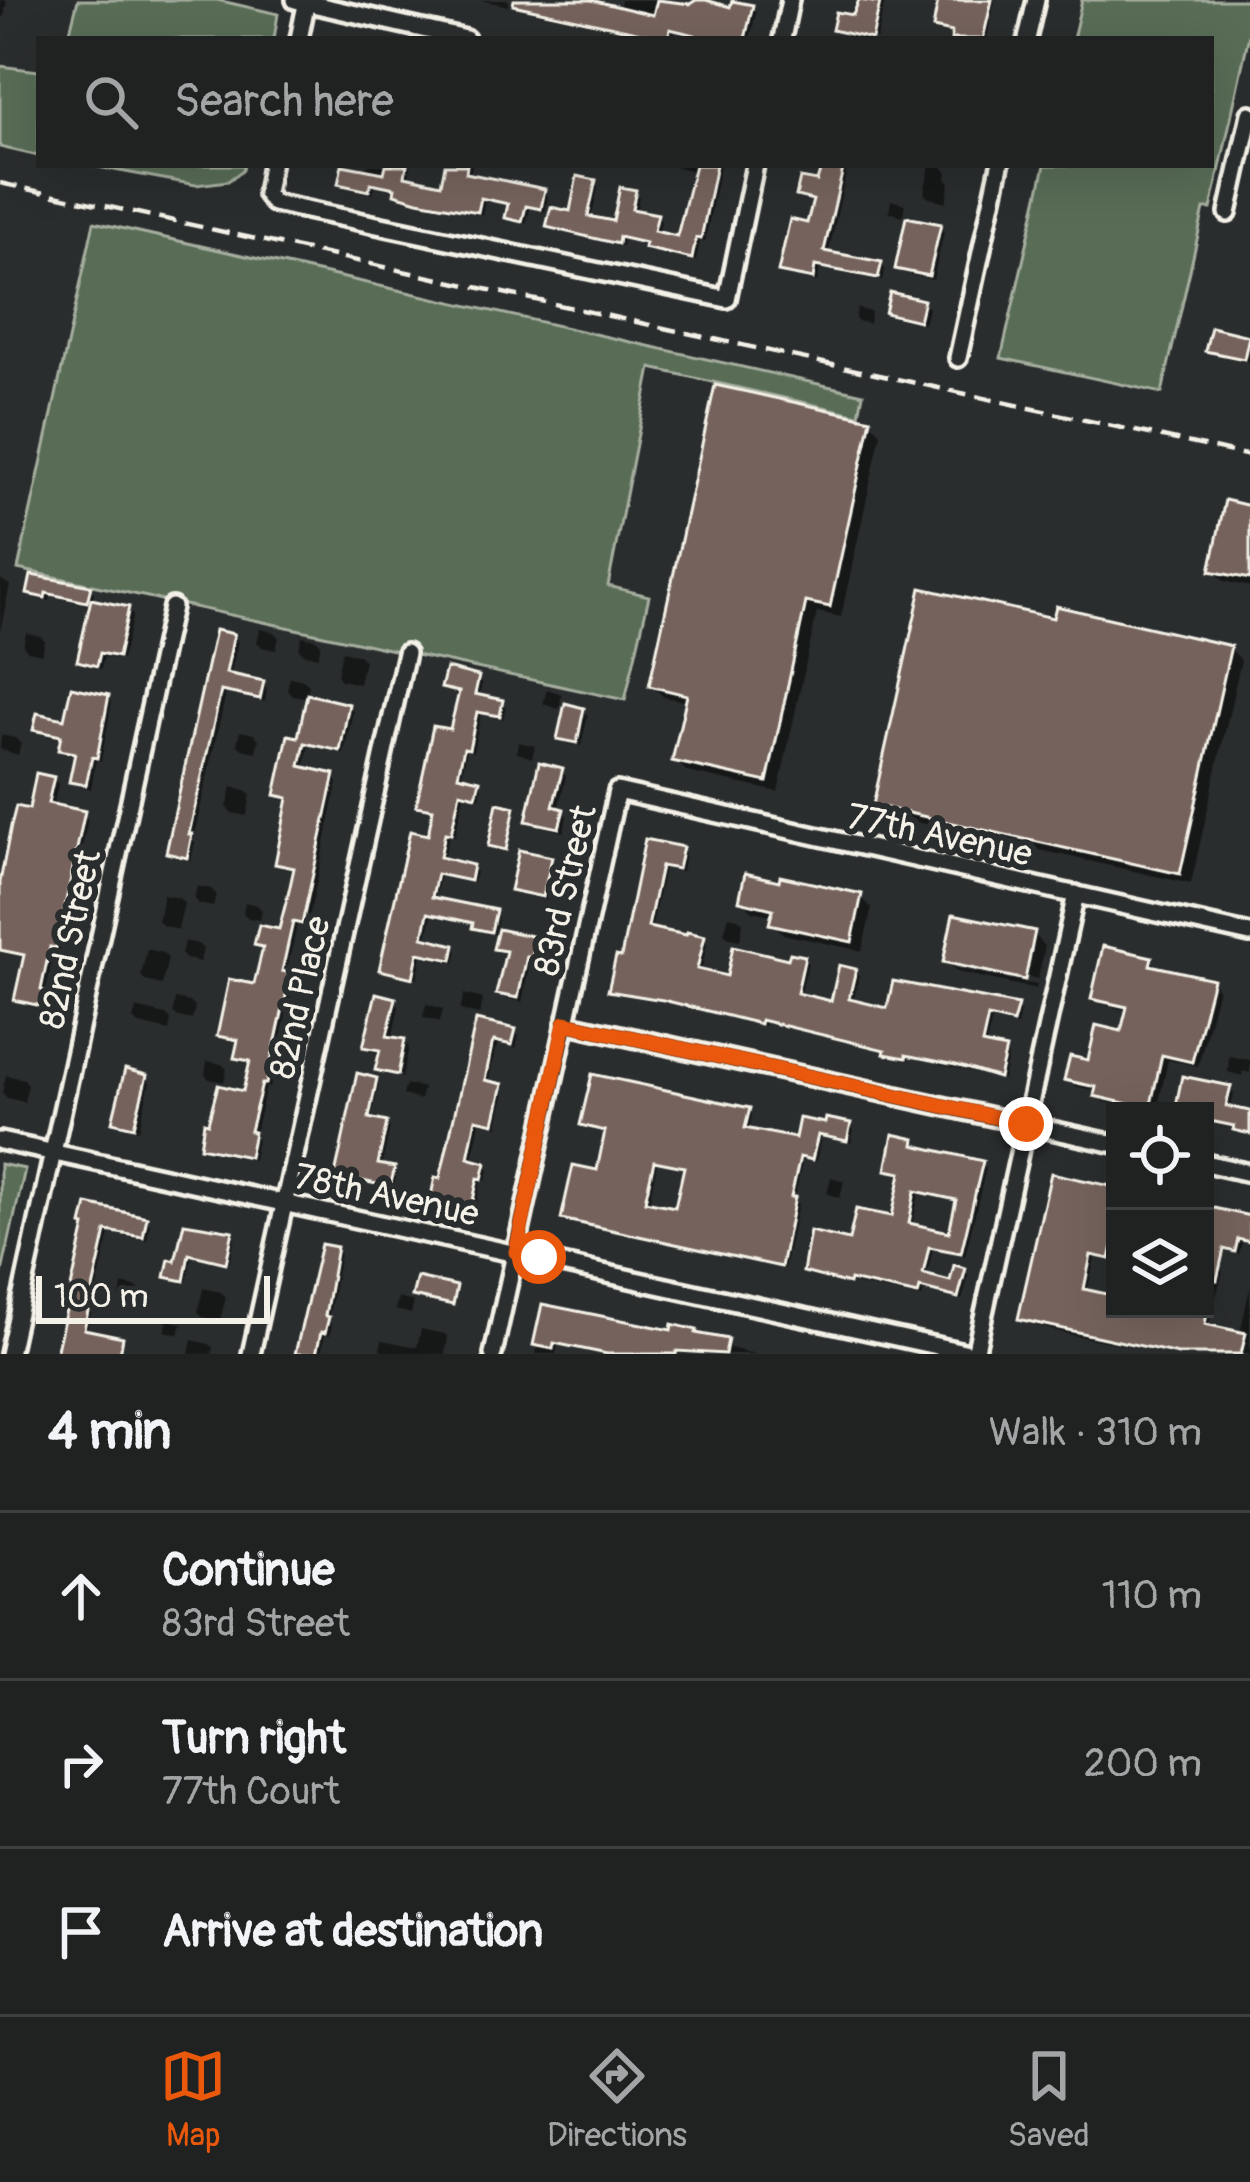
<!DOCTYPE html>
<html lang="en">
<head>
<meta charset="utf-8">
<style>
	body { margin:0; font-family:Pangolin,sans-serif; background:#2d2f2f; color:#f1f3f6 }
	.controls { position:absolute; right:36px; bottom:36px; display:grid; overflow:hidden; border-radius:0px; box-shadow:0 12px 48px #0002 }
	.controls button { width:108px; height:108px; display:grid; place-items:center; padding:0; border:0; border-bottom:3px solid #3d3f40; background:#202222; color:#f1f3f6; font:60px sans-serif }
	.scale { position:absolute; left:36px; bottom:30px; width:234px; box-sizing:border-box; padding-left:12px; border:6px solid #f4f1e8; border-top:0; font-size:33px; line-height:42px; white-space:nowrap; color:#f4f1e8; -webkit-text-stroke:9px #2a2d2e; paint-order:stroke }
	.stop { position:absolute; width:36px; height:36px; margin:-27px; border:9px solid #ea580c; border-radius:50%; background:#fff }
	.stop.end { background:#ea580c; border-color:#fff; box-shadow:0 3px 12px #0008 }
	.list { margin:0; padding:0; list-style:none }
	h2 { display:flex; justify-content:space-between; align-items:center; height:156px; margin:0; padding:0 48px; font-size:51px }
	h2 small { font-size:39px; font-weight:400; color:#a2a4a5 }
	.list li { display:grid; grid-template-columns:78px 1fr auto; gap:36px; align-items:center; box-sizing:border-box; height:168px; padding:0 48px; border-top:3px solid #3d3f40 }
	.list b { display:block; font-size:45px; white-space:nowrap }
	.list p { margin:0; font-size:39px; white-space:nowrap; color:#a2a4a5 }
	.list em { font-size:39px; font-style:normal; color:#a2a4a5 }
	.icon { flex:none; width:66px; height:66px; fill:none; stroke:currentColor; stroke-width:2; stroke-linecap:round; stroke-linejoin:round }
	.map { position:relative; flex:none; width:1250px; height:1354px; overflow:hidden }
	.search { position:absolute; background:#202222; box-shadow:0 12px 48px #0002; left:36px; right:36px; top:36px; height:132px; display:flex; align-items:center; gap:30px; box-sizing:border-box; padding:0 42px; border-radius:0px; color:#a2a4a5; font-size:45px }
	.sheet { height:660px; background:#202222 }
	nav { display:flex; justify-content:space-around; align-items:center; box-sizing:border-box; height:168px; border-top:3px solid #3d3f40; background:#202222; font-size:33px; color:#a2a4a5 }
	nav a { display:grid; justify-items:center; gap:6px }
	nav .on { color:#ea580c }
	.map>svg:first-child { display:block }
</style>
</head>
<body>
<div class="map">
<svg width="1250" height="1354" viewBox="0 0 1250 1354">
	<rect width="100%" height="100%" fill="#2a2d2e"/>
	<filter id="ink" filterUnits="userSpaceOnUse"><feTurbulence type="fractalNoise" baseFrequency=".00833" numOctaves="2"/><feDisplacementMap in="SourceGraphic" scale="24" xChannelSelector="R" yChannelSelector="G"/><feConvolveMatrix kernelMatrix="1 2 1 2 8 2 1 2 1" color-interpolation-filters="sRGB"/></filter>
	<g filter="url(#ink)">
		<!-- green -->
		<g fill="#586c56" stroke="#a6ae9f" stroke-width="3">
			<polygon points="78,0 217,0 278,14 274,39 68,39"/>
			<polygon points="1082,0 1250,0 1250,30 1211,209 1204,209 1162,393 1001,358 1045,165 1211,165 1211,39 1073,39"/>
			<polygon points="0,66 39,71 39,156 0,147"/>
			<polygon points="87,165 244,165 243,170 228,181 196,185"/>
			<polygon points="94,222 863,394 859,415 651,368 608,586 649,596 625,700 18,569"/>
			<polygon points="0,1164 25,1169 0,1281"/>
		</g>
		<!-- shadow -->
		<g fill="#0007" fill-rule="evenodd">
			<polygon points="0,0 7,0 4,17 0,16"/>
			<polygon points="481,0 509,0 508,6"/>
			<polygon points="531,0 592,0 592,3 619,9 621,0 660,0 691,7 733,11 751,8 756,13 750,39 698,39 675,32 673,39 659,39 534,12 529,7"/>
			<polygon points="860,0 885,0 877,39 840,34 836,29 855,19"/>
			<polygon points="945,0 995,0 987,39 954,39 955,34 941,32 936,27"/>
			<polygon points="367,165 409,165 411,167 408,180 444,188 449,165 472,165 469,177 544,191 548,196 545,212 530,208 526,224 513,221 509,217 511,206 485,201 482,215 425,204 401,197 397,191 375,186 373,194 345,188 341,183 365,172"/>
			<polygon points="669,165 720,165 705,242 700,241 696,261 651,251 647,245 623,240 622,246 554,231 549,226 572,215 594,183 598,187 591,220 615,225 634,193 639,197 636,213 656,217 661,221 658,235 679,240 697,172"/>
			<polygon points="824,165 848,165 828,255 880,264 885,269 882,281 820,269 817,282 786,275 782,271 809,226 815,202 804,200 799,195 819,185"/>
			<polygon points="930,165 942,167 947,172 946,179 950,183 946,202 929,198 924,193"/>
			<polygon points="891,200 905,204 903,216 889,212"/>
			<polygon points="939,227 944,232 933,280 903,273 898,268"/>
			<polygon points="923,303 928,308 924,324 893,317 888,312"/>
			<polygon points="857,308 871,312 869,324 855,320"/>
			<polygon points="1248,339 1250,341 1249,362 1213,355 1209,350"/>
			<polygon points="870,421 881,433 841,617 817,612 778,792 687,772 676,760 688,702 664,697 652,686"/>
			<polygon points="1250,509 1250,587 1224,581 1213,570"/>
			<polygon points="0,579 10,585 0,632"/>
			<polygon points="89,589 94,593 92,602 128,610 133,615 122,660 104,657 101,669 85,665 80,660 93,606 51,596 50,601 35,598 30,593"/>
			<polygon points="1056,621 1230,648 1241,660 1191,884 888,816 876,804"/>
			<polygon points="260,629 274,632 279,637 276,650 262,647 257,642"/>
			<polygon points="26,633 40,636 45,641 42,654 28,651 23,646"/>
			<polygon points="302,636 316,639 321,644 318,657 304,654 299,649"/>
			<polygon points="233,637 238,641 230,677 262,684 267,689 265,702 226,694 193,840 195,842 191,861 175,857 170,852"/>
			<polygon points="342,651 359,655 364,660 359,684 341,680 337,675"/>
			<polygon points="290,677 304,680 309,685 306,697 348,706 353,711 344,754 309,746 304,770 333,777 338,782 307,927 297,925 286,975 294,980 270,1088 266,1087 254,1137 257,1140 253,1160 208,1151 203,1146 246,1095 252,1064 242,1062 237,1057 241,1043 225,1040 220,1035 257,988 265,950 257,944 281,933 297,871 283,868 278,863 291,801 283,799 278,794 300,740 309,698 292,695 287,690"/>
			<polygon points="478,678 482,683 479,698 502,703 506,707 503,719 481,714 473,752 467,751 461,779 478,783 482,787 480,798 464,795 455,836 449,835 443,861 472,868 476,872 473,883 440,876 435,900 494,913 498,917 495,931 535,940 540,945 536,960 531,959 522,1002 505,998 500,993 508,954 496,948 499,936 479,931 476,925 432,916 426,941 454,947 458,951 455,963 422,956 417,980 387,973 383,969 430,838 436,811 424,809 420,805 453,733 461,694 449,691 445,687"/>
			<polygon points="547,689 562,694 559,709 543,704"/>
			<polygon points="107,698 112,702 101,761 96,760 91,789 77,786 72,781 77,756 66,754 61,749 63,739 41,734 36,729 66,722"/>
			<polygon points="583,710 588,715 581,746 565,743 560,738"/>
			<polygon points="240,731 254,734 259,739 256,752 242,749 237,744"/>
			<polygon points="1,735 16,738 21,743 18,755 0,749"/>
			<polygon points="519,742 535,746 532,758 517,753"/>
			<polygon points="561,771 566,776 558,810 567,816 564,832 534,825 529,820"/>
			<polygon points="53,779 58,784 53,807 83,814 88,819 60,951 54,950 45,995 48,998 46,1010 22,1004 17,999 26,958 0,952 0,893 31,813"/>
			<polygon points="232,787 246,790 251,795 247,816 232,813 227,808"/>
			<polygon points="647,842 681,849 685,853 682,872 664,868 651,931 703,938 707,943 701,973 729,979 804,959 808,963 800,997 833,1004 855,972 859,976 853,1003 890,1011 1016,1008 1020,1012 1017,1026 992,1020 985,1048 1004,1052 1008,1056 1003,1080 910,1057 909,1061 891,1057 886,1051 765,1022 764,1026 669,1003 616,994 612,990 624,960"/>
			<polygon points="551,860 556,865 547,900 518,894 513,889"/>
			<polygon points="197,886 211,889 216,894 213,907 199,904 194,899"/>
			<polygon points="163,895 179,898 184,903 178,930 163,926 158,921"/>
			<polygon points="861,897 872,908 862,951 783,934 773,923 774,916 753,911 742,900"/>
			<polygon points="245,902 257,905 262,910 260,920 248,918 243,913"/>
			<polygon points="729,916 738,918 743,923 740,940 729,938 724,933"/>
			<polygon points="1034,934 1045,946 1038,979 955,961 955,968 1037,985 1036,989 957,972 946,961"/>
			<polygon points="184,941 198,944 203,949 200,962 186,959 181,954"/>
			<polygon points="147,949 163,953 168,958 162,985 146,981 141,976"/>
			<polygon points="1151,960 1157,966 1156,969 1212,982 1218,988 1198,1066 1168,1060 1157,1111 1104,1102 1097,1095 1098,1091 1074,1086 1068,1080 1124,1035 1129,1011 1101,1004 1094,998"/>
			<polygon points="464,994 483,999 479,1015 460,1010"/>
			<polygon points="175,999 190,1002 195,1007 192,1020 178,1017 173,1012"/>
			<polygon points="394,1001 399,1006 392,1040 404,1042 409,1047 402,1078 384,1074 379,1069 382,1053 371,1051 366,1046"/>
			<polygon points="426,1004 443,1009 440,1022 423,1017"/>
			<polygon points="136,1008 166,1015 171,1020 169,1031 138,1024 133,1019"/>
			<polygon points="478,1023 514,1031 519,1036 516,1048 499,1044 495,1050 488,1084 501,1087 505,1092 498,1126 480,1122 472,1162 484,1165 489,1170 486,1181 481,1180 476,1208 439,1200 434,1196 443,1182"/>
			<polygon points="1229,1056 1250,1060 1250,1073 1243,1071 1242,1076 1228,1072"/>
			<polygon points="207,1061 222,1064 227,1069 224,1082 209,1079 205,1074"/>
			<polygon points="6,1075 24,1079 28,1084 24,1102 7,1098 2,1093"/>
			<polygon points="145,1077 150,1082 139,1130 121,1126 116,1121"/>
			<polygon points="1185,1079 1229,1089 1234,1094 1230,1110 1250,1114 1250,1136 1241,1134 1236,1129 1205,1122 1205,1111 1178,1111"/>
			<polygon points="376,1080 379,1084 371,1121 386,1124 390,1128 381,1168 397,1174 393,1189 342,1178 338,1174"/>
			<polygon points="406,1084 423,1088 420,1100 403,1095"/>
			<path d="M748 1111 752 1115 749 1131 797 1141 802 1121 849 1125 854 1130 851 1143 821 1137 816 1162 803 1159 794 1201 798 1204 784 1269 568 1222 564 1218 599 1174 607 1133 588 1128 584 1124ZM657 1163 686 1169 677 1211 649 1204Z"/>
			<path d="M914 1142 918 1146 981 1163 986 1168 965 1256 933 1249 926 1278 953 1285 964 1271 969 1275 962 1300 924 1291 922 1298 811 1275 806 1271 894 1220 903 1175 893 1173 889 1169ZM919 1194 958 1202 951 1235 912 1227Z"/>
			<polygon points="831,1177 844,1181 840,1198 827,1193"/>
			<polygon points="1115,1190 1115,1261 1095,1258 1087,1293 1110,1297 1114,1302 1115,1309 1137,1312 1138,1309 1205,1309 1205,1264 1219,1267 1223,1271 1208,1327 1240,1334 1250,1287 1250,1354 1170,1354 1068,1334 1026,1323 1022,1318"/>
			<polygon points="1205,1205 1211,1209 1250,1219 1250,1243 1242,1242 1239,1254 1222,1251 1205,1237"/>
			<polygon points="146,1220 150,1225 147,1240 110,1234 81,1354 57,1354 88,1227"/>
			<polygon points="186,1226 232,1234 235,1238 229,1264 192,1256 187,1282 172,1279 168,1276 177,1264"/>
			<polygon points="323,1247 336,1250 340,1254 328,1321 332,1324 330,1335 325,1334 321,1354 299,1354"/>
			<polygon points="122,1284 139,1288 136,1301 120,1297"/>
			<polygon points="203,1288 221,1292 226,1297 220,1321 203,1317 198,1312"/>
			<polygon points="398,1298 414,1302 411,1314 395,1310"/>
			<polygon points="544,1308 726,1342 730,1348 755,1354 596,1354 558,1345 556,1354 536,1354"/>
			<polygon points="168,1319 182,1324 179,1335 165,1331"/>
			<polygon points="421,1329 445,1334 448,1338 445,1354 388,1354 380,1349 382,1340 417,1347"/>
			<polygon points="192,1340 209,1344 213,1348 212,1354 189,1354"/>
		</g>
		<!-- building -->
		<g fill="#74625c" stroke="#f4f1e8" stroke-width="3" fill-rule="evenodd">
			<polygon points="514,0 591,0 653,15 657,0 690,4 696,0 706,0 730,7 732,1 753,5 745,39 695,39 695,35 670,29 668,39 513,5"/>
			<polygon points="859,0 880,3 872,39 832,30 836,12 853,15"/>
			<polygon points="938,0 992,0 983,39 951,39 952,32 933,28"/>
			<polygon points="342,165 384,173 386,165 407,165 405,176 441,184 445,165 467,165 466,173 545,189 541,209 526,206 522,222 505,218 508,204 481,198 478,212 418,201 394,194 395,188 371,183 369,191 338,184"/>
			<polygon points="695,165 716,165 701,239 696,238 692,259 644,248 645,243 619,237 618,244 546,227 551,207 570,211 577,176 596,180 588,216 613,221 620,187 636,190 632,209 658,214 654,231 677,236"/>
			<polygon points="822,165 843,169 824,251 882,262 878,278 815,266 813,279 778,272 790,219 807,223 813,200 796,196 800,178 817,181"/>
			<polygon points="906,217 941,224 929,276 895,269"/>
			<polygon points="890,292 924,300 919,321 885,313"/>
			<polygon points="1211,327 1249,336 1244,359 1205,351"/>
			<polygon points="715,385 871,419 830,607 806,602 767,782 672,761 687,695 649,686"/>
			<polygon points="1225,500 1250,506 1250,579 1210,571"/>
			<polygon points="31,575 91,586 87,602 46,593 45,598 27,594"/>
			<polygon points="921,588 1053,618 1056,606 1231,646 1180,874 873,805"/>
			<polygon points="91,599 129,607 118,657 100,653 97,666 77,661"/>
			<polygon points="215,630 234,634 226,673 264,681 260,699 221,691 189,834 192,834 187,858 166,853"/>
			<polygon points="446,668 479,676 475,694 503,700 500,716 477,712 469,749 464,748 458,775 480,780 476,796 460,792 451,834 445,833 440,857 473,865 470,881 437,874 432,897 496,910 491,932 472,928 473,923 428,913 423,937 455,945 452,960 418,953 413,978 379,970 410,831 428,835 433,809 416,806 424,769 433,726 450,729 459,692 441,688"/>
			<polygon points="71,687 109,695 97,758 92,757 86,785 69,782 75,753 58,750 61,736 33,730 37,713 64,719"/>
			<polygon points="307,694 349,704 340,751 305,743 300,766 335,774 302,924 293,922 282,971 291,973 266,1084 262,1084 250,1131 254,1132 249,1157 200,1147 204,1122 208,1123 218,1085 243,1091 250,1061 234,1058 238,1040 217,1036 229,979 254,984 263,947 254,945 259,925 279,929 289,891 294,868 275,864 288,798 275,795 288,735 298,737"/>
			<polygon points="565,703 584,708 577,743 557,739"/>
			<polygon points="539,762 563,768 553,806 564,809 559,828 526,821"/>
			<polygon points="36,773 54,777 48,803 85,811 56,948 50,947 41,990 45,991 41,1006 14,1000 24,955 0,950 0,882 11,826 16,806 29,809"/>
			<polygon points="497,803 515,807 506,850 488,846"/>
			<polygon points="645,839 683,847 678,869 661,866 648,927 686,935 687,932 705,936 697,969 727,976 733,946 788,959 790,953 805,956 797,993 831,1001 839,965 856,969 849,999 887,1008 893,981 1018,1005 1013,1023 988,1017 982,1044 1006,1049 999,1078 956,1065 906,1055 906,1058 884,1054 885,1050 761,1020 760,1024 663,1000 608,991 616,956 621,957"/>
			<polygon points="519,850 552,857 543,897 510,890"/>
			<polygon points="745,873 779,881 780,876 862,894 852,942 769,924 773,909 739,901"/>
			<polygon points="953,914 1035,931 1025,980 943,962"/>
			<polygon points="498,929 536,937 532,957 527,956 518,998 496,994 506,951 493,949"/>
			<polygon points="1103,946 1152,957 1150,965 1213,979 1192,1062 1162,1055 1150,1109 1094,1096 1096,1087 1064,1080 1070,1056 1088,1060 1096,1025 1121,1031 1127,1007 1091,999"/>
			<polygon points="376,993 396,998 387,1036 405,1039 398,1075 375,1070 380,1050 363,1047"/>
			<polygon points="476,1020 516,1029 512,1045 494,1041 492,1045 485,1080 503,1084 494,1123 476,1119 475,1123 468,1158 486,1163 482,1179 478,1178 472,1205 431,1196 435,1177 440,1178"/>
			<polygon points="125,1069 147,1075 134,1127 112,1122"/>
			<polygon points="357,1073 377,1078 369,1118 387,1122 378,1164 395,1167 390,1187 335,1175"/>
			<path d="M592 1074 750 1108 745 1128 795 1138 799 1118 825 1123 826 1118 851 1123 847 1141 818 1135 812 1160 800 1157 791 1197H795L781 1267 561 1219 573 1165 597 1170 605 1131 580 1125ZM654 1161 684 1167 675 1207 645 1201Z"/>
			<polygon points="1182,1076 1231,1086 1226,1106 1250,1111 1250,1134 1233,1130 1234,1126 1205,1120 1205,1111 1175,1111"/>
			<path d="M893 1134 915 1139 914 1145 983 1161 961 1253 929 1247 923 1274 950 1281 954 1265 966 1268 958 1298 920 1288 918 1295 850 1280 849 1284 803 1272 810 1231 849 1240 856 1209 892 1216 901 1173 886 1170ZM915 1191 956 1200 949 1232 909 1223Z"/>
			<polygon points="1051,1173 1115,1187 1115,1237 1110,1259 1091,1255 1084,1289 1111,1295 1109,1309 1136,1309 1151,1312 1152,1309 1208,1309 1205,1324 1246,1333 1241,1354 1178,1354 1018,1319"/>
			<polygon points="87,1204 147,1217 143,1237 106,1231 84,1329 123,1337 120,1354 56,1354 85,1226 82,1225"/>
			<polygon points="1205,1206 1250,1216 1250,1242 1238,1239 1235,1252 1224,1249 1217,1280 1205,1278"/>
			<polygon points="184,1223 233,1231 226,1263 189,1254 184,1281 165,1277 169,1259 175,1261"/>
			<polygon points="321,1244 337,1247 325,1316 329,1317 325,1333 321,1332 316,1354 295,1354"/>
			<polygon points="417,1277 457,1286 453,1305 412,1296"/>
			<polygon points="542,1304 671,1330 672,1324 697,1330 696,1333 728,1339 725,1354 677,1351 676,1354 607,1354 554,1343 553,1349 533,1345"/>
		</g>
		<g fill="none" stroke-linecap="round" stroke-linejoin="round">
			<!-- street casing -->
			<g stroke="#f4f1e8" stroke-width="24">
				<g id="street">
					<polyline points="295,0 466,39"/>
					<polyline points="299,39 307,0"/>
					<polyline points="782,39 790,0"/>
					<polyline points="1027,39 1036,0"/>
					<polyline points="271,165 266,194 273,203 727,299 755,165"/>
					<polyline points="1228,213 1250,114"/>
					<polyline points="958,358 1000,165"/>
					<polyline points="565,1023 1115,1144"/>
					<polyline points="0,1141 973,1354"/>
					<polyline points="1205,1163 1250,1173"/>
					<polyline points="9,1354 172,607"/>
					<polyline points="251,1354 406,653"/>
					<polyline points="493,1354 617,791 1250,934"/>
					<polyline points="975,1354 1076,894"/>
				</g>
			</g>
			<!-- street -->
			<use href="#street" stroke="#2a2d2e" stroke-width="15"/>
			<!-- rail -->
			<polyline stroke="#f4f1e8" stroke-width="4.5" stroke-dasharray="18 9" stroke-linecap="butt" points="0,183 1250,456"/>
		</g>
	</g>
	<g fill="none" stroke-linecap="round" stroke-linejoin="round" filter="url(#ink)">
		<!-- route -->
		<polyline stroke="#ea580c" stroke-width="15" points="539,1257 516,1252 565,1023 1026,1124"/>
	</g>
	<g text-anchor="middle" stroke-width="12" stroke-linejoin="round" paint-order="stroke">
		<!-- street labels -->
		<g font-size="36" fill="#f4f1e8" stroke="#2a2d2e">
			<text transform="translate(940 834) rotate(12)" y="13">77th Avenue</text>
			<text transform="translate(564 890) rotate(-77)" y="13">83rd Street</text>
			<text transform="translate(69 939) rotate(-78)" y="13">82nd Street</text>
			<text transform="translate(299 997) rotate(-77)" y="13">82nd Place</text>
			<text transform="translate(387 1194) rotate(12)" y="13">78th Avenue</text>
		</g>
	</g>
</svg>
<div class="controls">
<button><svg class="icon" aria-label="locate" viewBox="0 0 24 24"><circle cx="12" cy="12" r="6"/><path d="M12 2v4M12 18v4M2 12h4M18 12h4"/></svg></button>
<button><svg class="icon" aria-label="layers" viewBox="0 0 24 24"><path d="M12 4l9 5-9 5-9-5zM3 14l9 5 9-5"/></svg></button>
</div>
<div class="scale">100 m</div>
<div class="stop" style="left:539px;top:1257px"></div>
<div class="stop end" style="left:1026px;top:1124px"></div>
<div class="search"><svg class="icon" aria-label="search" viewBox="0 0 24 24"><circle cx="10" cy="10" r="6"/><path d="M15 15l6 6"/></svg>Search here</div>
</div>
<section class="sheet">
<h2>4 min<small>Walk · 310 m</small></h2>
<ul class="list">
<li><svg class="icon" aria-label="ahead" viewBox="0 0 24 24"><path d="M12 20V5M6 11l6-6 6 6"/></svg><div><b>Continue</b><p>83rd Street</p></div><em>110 m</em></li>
<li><svg class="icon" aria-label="right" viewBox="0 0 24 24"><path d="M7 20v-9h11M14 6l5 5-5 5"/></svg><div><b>Turn right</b><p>77th Court</p></div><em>200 m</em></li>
<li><svg class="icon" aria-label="arrive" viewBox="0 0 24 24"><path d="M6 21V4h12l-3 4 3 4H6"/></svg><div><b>Arrive at destination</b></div></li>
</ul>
</section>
<nav>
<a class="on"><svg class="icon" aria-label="map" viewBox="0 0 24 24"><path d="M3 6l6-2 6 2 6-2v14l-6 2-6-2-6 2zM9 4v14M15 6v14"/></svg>Map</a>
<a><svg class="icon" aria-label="directions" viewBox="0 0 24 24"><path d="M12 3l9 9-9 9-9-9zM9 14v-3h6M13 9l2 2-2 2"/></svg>Directions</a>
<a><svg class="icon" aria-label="saved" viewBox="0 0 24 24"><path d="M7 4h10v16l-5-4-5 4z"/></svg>Saved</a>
</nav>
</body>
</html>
